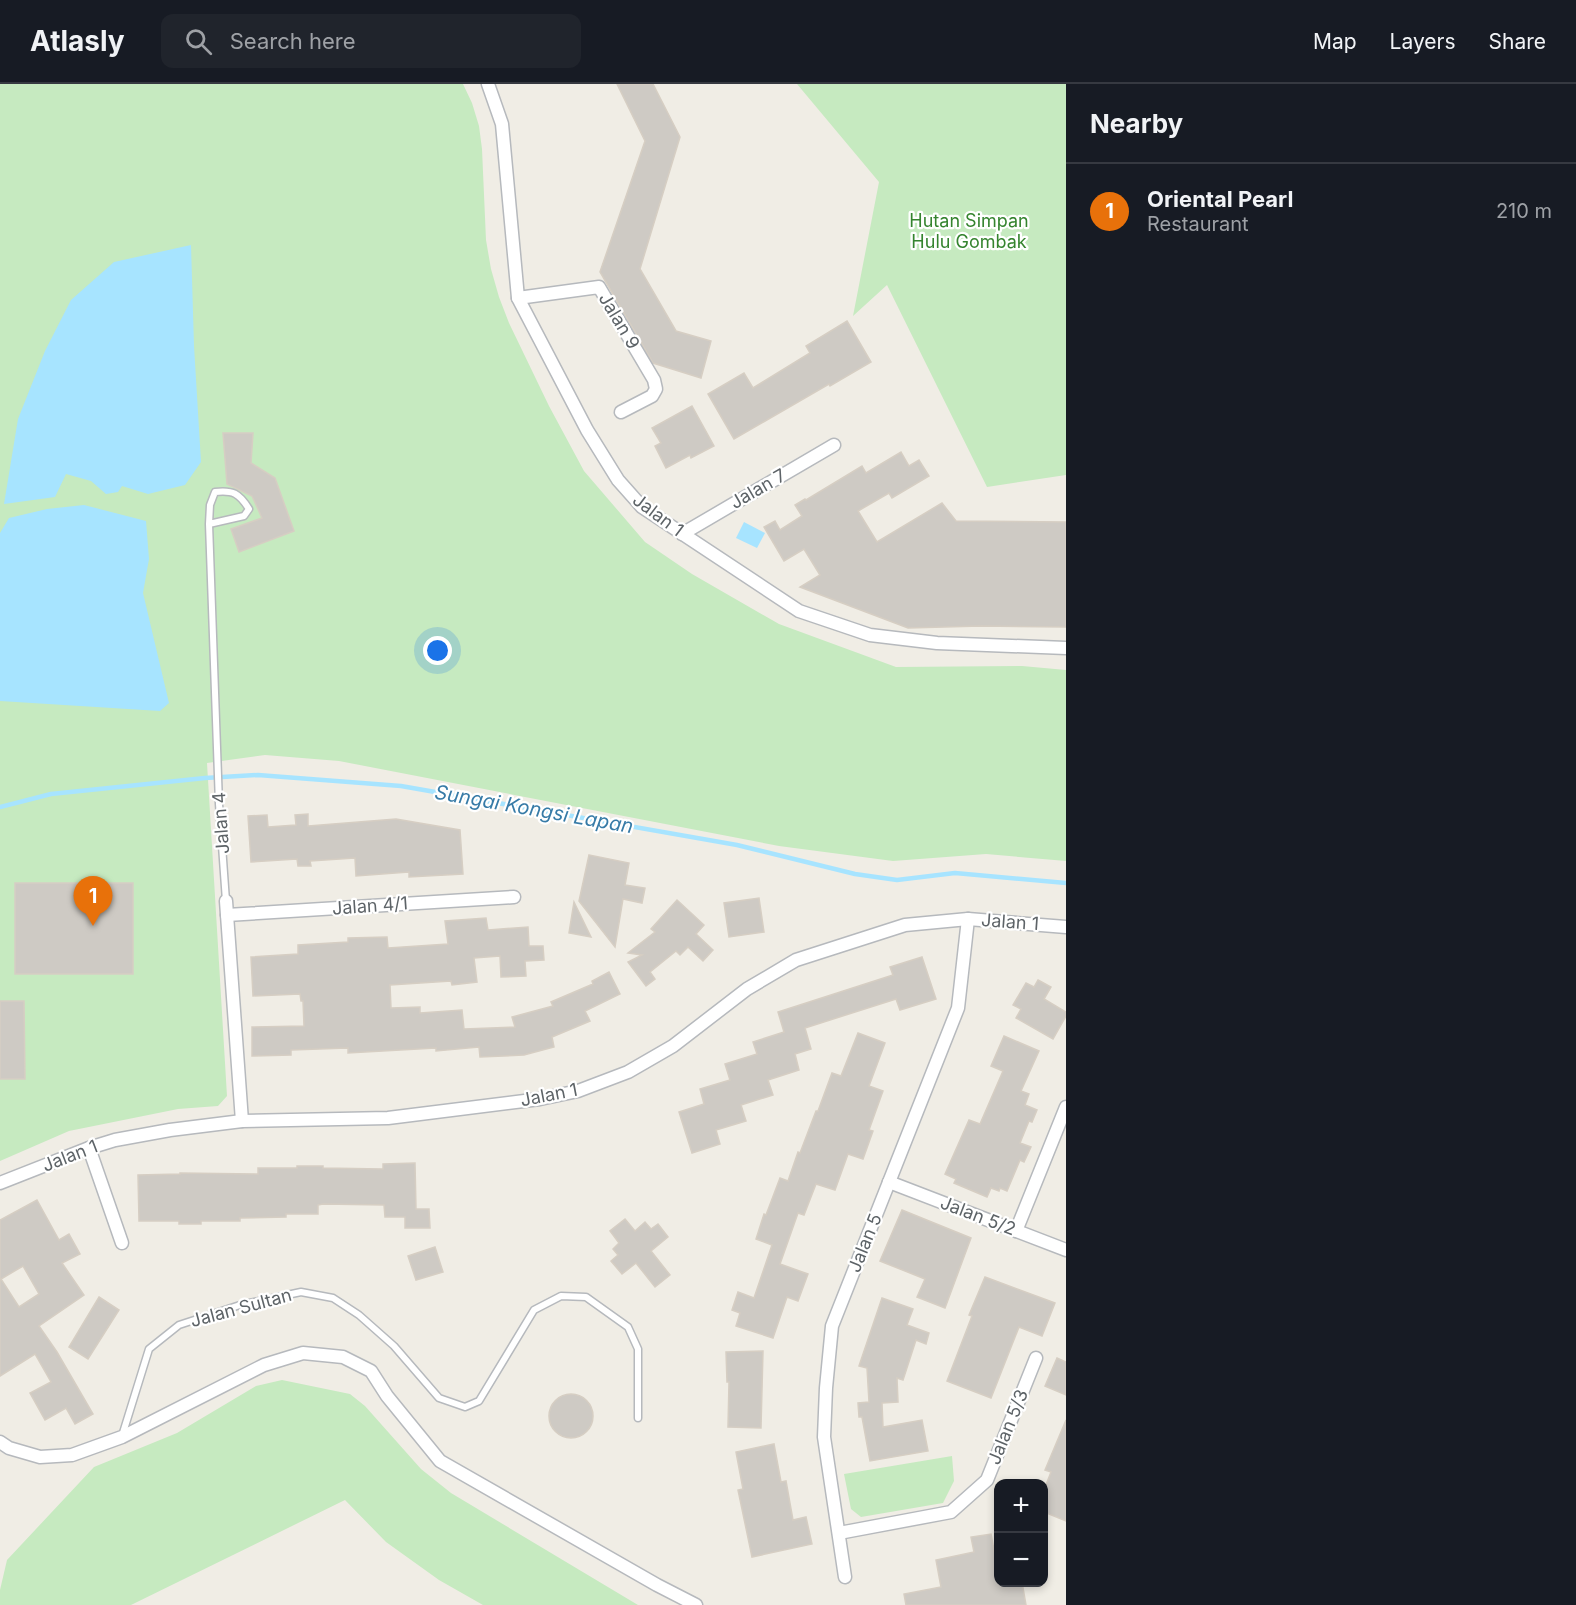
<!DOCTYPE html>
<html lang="en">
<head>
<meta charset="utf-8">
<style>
	body { margin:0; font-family:Inter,sans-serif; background:#20242c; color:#f1f3f6 }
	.controls { position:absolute; right:18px; bottom:18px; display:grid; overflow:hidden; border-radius:12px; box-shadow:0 3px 9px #0003 }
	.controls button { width:54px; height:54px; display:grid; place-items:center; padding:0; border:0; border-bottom:2px solid #363941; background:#171b24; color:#f1f3f6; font:30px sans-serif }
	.you { position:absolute; left:438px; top:567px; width:21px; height:21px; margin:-15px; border:4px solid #fff; border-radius:50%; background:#1a73e8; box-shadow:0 0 0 9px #1a73e833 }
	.badge { display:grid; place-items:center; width:39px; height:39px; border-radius:50%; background:#f62630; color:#fff; font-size:20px; font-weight:700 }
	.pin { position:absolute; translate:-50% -50px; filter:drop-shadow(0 2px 3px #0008) }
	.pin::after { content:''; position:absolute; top:32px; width:21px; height:18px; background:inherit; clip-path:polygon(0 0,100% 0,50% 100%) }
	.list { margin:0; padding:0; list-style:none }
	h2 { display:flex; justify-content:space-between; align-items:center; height:78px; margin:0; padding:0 24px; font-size:26px }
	h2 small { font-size:20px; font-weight:400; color:#9ea1a6 }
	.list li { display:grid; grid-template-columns:39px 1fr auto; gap:18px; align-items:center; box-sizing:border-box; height:96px; padding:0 24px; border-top:2px solid #363941 }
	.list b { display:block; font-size:22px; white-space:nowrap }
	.list p { margin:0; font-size:20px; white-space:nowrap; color:#9ea1a6 }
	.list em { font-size:20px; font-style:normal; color:#9ea1a6 }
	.icon { flex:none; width:33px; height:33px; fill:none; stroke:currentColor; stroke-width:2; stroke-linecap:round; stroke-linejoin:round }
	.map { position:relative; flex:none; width:1066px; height:1521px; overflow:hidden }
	header { display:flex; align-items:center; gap:36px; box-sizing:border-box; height:84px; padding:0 30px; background:#171b24; border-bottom:2px solid #363941 }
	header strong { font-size:28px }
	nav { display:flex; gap:33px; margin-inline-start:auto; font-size:21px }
	.search { width:420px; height:54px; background:#20242c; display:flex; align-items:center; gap:15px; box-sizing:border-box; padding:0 21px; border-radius:12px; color:#9ea1a6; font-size:22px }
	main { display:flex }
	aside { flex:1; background:#171b24 }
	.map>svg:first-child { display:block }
</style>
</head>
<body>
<header>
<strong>Atlasly</strong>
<div class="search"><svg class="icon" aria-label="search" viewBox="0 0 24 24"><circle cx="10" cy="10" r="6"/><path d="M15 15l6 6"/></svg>Search here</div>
<nav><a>Map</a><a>Layers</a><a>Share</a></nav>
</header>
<main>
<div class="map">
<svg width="1066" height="1521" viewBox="0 0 1066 1521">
	<rect width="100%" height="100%" fill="#f0ede5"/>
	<!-- green -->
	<g fill="#c6eac0">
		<polygon points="0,0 463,0 472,19 479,42 482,65 486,156 491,185 499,213 509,239 549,322 584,387 645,458 692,490 779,540 896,583 1022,582 1066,586 1066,777 986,770 893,777 779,762 339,677 265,671 207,679 227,1012 218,1022 178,1025 69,1047 0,1077"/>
		<polygon points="797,0 1066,0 1066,391 987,403 887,201 853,232 879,98"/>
		<polygon points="282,1296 350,1310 365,1322 421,1385 451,1409 638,1521 483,1521 439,1496 386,1458 345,1416 131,1521 0,1521 0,1506 7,1476 94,1383 177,1349 256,1302"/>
		<polygon points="952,1372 954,1397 943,1419 861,1433 851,1425 844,1390"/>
	</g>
	<!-- water -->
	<g fill="#a7e4ff">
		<polygon points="191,161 194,262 201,378 185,401 148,410 122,402 118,408 106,410 91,397 66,390 55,413 4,420 18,335 45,267 71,216 114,178"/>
		<polygon points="84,421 146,437 149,475 143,509 169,619 160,627 0,617 0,449 9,434 47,425"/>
		<polygon points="744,438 765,449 757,464 736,454"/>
	</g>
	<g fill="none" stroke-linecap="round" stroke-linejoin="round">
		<!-- stream -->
		<polyline stroke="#a7e4ff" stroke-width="4.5" points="0,723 51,710 205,694 258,691 401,702 737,761 855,790 897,796 955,789 1066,799"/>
	</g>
	<!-- building -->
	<g fill="#cecac4" stroke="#d6cec3" stroke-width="1.5" fill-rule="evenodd">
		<polygon points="617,0 653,0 680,53 640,185 676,247 711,257 701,294 653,279 600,188 645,57"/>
		<polygon points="847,237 871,278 830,302 829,300 734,355 708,310 744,289 753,304 810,269 806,262"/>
		<polygon points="692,322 714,362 691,374 690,371 666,384 655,362 661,359 652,344"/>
		<polygon points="223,349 253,349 251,379 275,394 294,447 239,468 231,445 262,434 252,412 227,400"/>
		<polygon points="901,368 909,382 919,376 929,392 892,414 889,409 858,427 877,458 942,419 956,437 1066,438 1066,543 981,542 908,544 800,503 820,491 804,465 784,477 764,443 775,437 780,446 802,432 795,421 805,415 806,416 862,382 866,389"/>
		<polygon points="308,730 308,742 396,735 460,746 463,790 409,793 409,788 356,792 355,774 310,777 311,782 298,782 297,775 251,778 248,732 267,731 268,743 296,741 295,731"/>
		<polygon points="589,771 629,779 625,801 645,804 642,819 623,815 615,863 579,817"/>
		<rect x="15" y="799" width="118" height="91"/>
		<polygon points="759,814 764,848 729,853 724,819"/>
		<polygon points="677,816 704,841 696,850 713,866 703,877 688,863 680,871 676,867 650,888 655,895 646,902 628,878 642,871 628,869 655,848 651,845"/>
		<polygon points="574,818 591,853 569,849"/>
		<polygon points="486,834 488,846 528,843 529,862 543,862 544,876 525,877 526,892 501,893 500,872 474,874 477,898 452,901 451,897 390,901 391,924 420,923 420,929 462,926 464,945 515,943 512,933 553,922 551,918 593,900 592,897 609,888 620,910 585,927 590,937 552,953 554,963 524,971 480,973 479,963 436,967 436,964 348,969 348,964 291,966 291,971 252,972 252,943 304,942 303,917 301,917 300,910 253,912 251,873 298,870 298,861 348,858 348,854 387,853 388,864 448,860 445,837"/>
		<polygon points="922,873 936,915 900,926 896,915 805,944 811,965 795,970 799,986 768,996 773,1011 741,1021 746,1037 716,1046 720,1060 692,1069 679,1028 704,1020 700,1005 730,996 725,980 757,970 753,958 784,948 778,928 893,891 890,883"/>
		<polygon points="1038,896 1051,903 1044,915 1066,928 1066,932 1053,955 1016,934 1021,925 1013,921 1026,899 1034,903"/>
		<polygon points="0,917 24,917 25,995 0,995"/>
		<polygon points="858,949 885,959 869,1002 883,1007 869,1046 873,1047 863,1075 848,1070 835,1106 816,1100 804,1131 798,1129 780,1180 808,1190 798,1217 787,1213 773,1254 736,1242 740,1229 732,1226 738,1208 754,1214 772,1161 756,1155 764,1130 766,1131 780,1094 788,1097 798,1068 800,1069 816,1027 818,1027 832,989 841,992"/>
		<polygon points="1004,952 1039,967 1021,1007 1029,1010 1025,1021 1037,1026 1032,1038 1029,1037 1020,1059 1031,1063 1024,1078 1020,1076 1007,1107 1000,1104 999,1107 991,1104 987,1113 954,1099 956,1095 945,1090 969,1036 980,1040 1003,987 991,982"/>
		<polygon points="415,1079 416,1125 429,1125 430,1144 405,1144 405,1133 385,1133 384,1121 323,1120 318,1121 318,1130 286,1130 286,1133 240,1134 240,1137 201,1137 201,1140 179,1140 179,1137 139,1137 138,1091 180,1090 180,1089 258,1090 258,1084 297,1084 297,1082 323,1082 323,1084 383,1085 383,1080"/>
		<path d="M37 1116 59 1156 69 1150 80 1170 62 1179 84 1211 39 1242 57 1268 93 1330 75 1340 66 1324 45 1336 30 1309 51 1298 35 1270 0 1292V1136ZM23 1182 39 1210 19 1223 1 1195Z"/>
		<polygon points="902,1126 971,1154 945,1224 917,1213 925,1195 880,1177"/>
		<polygon points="625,1135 635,1147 645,1138 651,1145 658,1140 668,1153 651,1167 670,1191 655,1203 636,1179 622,1190 611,1177 618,1171 613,1165 619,1159 610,1147"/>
		<polygon points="435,1163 443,1188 416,1196 408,1172"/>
		<polygon points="985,1193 1055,1219 1042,1252 1019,1243 991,1314 947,1297 972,1232 969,1231"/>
		<polygon points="99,1213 119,1226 88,1275 69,1263"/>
		<polygon points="882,1214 913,1225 907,1241 929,1249 926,1260 916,1256 903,1296 897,1294 898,1318 882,1319 883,1343 922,1336 928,1367 870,1377 862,1333 859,1333 858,1319 869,1318 867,1284 859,1282"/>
		<polygon points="763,1267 761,1344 728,1343 729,1298 727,1298 726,1268"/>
		<polygon points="1057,1274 1066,1278 1066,1311 1045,1302"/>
		<circle cx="571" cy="1332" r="22"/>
		<polygon points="1066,1336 1066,1437 1044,1428 1044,1406 1051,1388 1045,1386"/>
		<polygon points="774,1360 781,1398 786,1397 793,1436 806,1433 812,1460 752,1473 738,1406 743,1405 736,1368"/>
		<polygon points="991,1450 997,1482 999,1482 999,1498 1022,1498 1026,1521 906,1521 904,1510 941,1503 936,1476 974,1468 971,1453"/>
	</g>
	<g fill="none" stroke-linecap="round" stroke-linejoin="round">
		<!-- service casing -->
		<g stroke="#b6b9bd" stroke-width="9">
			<g id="service">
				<path d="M209 440 244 432 249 425C239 409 233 406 215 408L210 421 209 440 219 720 226 817"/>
				<polyline points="122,1352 149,1265 179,1241 240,1221 301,1208 333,1214 359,1231 394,1262 439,1314 465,1323 479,1317 534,1226 561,1212 586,1213 628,1243 638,1265 638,1334"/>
			</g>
		</g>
		<!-- minor casing -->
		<g stroke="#b6b9bd" stroke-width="15">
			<g id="minor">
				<polyline points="488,0 502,40 518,214 587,346 618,396 642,423 799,527 870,551 937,559 1066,564"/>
				<polyline points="518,214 599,203 654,296 656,305 652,312 621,328"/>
				<polyline points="682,450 834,361"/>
				<polyline points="226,817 242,1037"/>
				<polyline points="227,831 514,813"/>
				<polyline points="89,1064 122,1159"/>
				<polyline points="889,1098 1066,1166"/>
				<polyline points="0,1099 89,1064 115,1056 170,1046 242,1037 388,1034 540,1015 578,1007 628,988 673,962 747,905 796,876 905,841 968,835 1066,843"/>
				<polyline points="1016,1147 1066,1023"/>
				<polyline points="0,1358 9,1364 40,1373 72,1371 122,1353 264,1281 303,1269 343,1273 371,1287 387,1312 440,1377 657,1501 696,1521"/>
				<polyline points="839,1449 951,1428 987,1396 1036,1274"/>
				<polyline points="845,1493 824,1353 826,1304 832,1242 958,924 968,835"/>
			</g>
		</g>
		<!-- service -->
		<use href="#service" stroke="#fff" stroke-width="6"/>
		<!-- minor -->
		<use href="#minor" stroke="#fff" stroke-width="12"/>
	</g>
	<g text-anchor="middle" stroke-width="4.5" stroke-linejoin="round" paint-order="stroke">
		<!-- park labels -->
		<g font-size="18" fill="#35842f" stroke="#fff">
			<text x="969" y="143">Hutan Simpan<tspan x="969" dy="21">Hulu Gombak</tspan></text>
		</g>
		<!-- street labels -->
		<g font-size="18" fill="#5d6367" stroke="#fff">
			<text transform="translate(619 237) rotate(59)" y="6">Jalan 9</text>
			<text transform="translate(758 405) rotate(-30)" y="6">Jalan 7</text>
			<text transform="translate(658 431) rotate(37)" y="6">Jalan 1</text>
			<text transform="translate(221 739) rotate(-94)" y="6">Jalan 4</text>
			<text transform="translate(370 822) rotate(-4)" y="6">Jalan 4/1</text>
			<text transform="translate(1010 838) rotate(4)" y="6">Jalan 1</text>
			<text transform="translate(549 1011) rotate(-11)" y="6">Jalan 1</text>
			<text transform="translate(70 1072) rotate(-21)" y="6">Jalan 1</text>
			<text transform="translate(978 1132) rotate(21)" y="6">Jalan 5/2</text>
			<text transform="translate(865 1159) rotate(-68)" y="6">Jalan 5</text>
			<text transform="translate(241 1224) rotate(-15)" y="6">Jalan Sultan</text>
			<text transform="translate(1008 1343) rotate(-68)" y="6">Jalan 5/3</text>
		</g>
		<!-- water labels -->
		<g font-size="20" font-style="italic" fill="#377ba7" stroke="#fff">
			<text transform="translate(534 725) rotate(10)" y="7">Sungai Kongsi Lapan</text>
		</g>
	</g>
</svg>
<div class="controls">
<button>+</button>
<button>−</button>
</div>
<div class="you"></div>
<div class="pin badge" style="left:93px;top:842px;background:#e8710a">1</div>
</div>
<aside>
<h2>Nearby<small></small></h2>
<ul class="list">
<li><span class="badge" style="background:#e8710a">1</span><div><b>Oriental Pearl</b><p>Restaurant</p></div><em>210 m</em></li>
</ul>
</aside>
</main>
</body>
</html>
